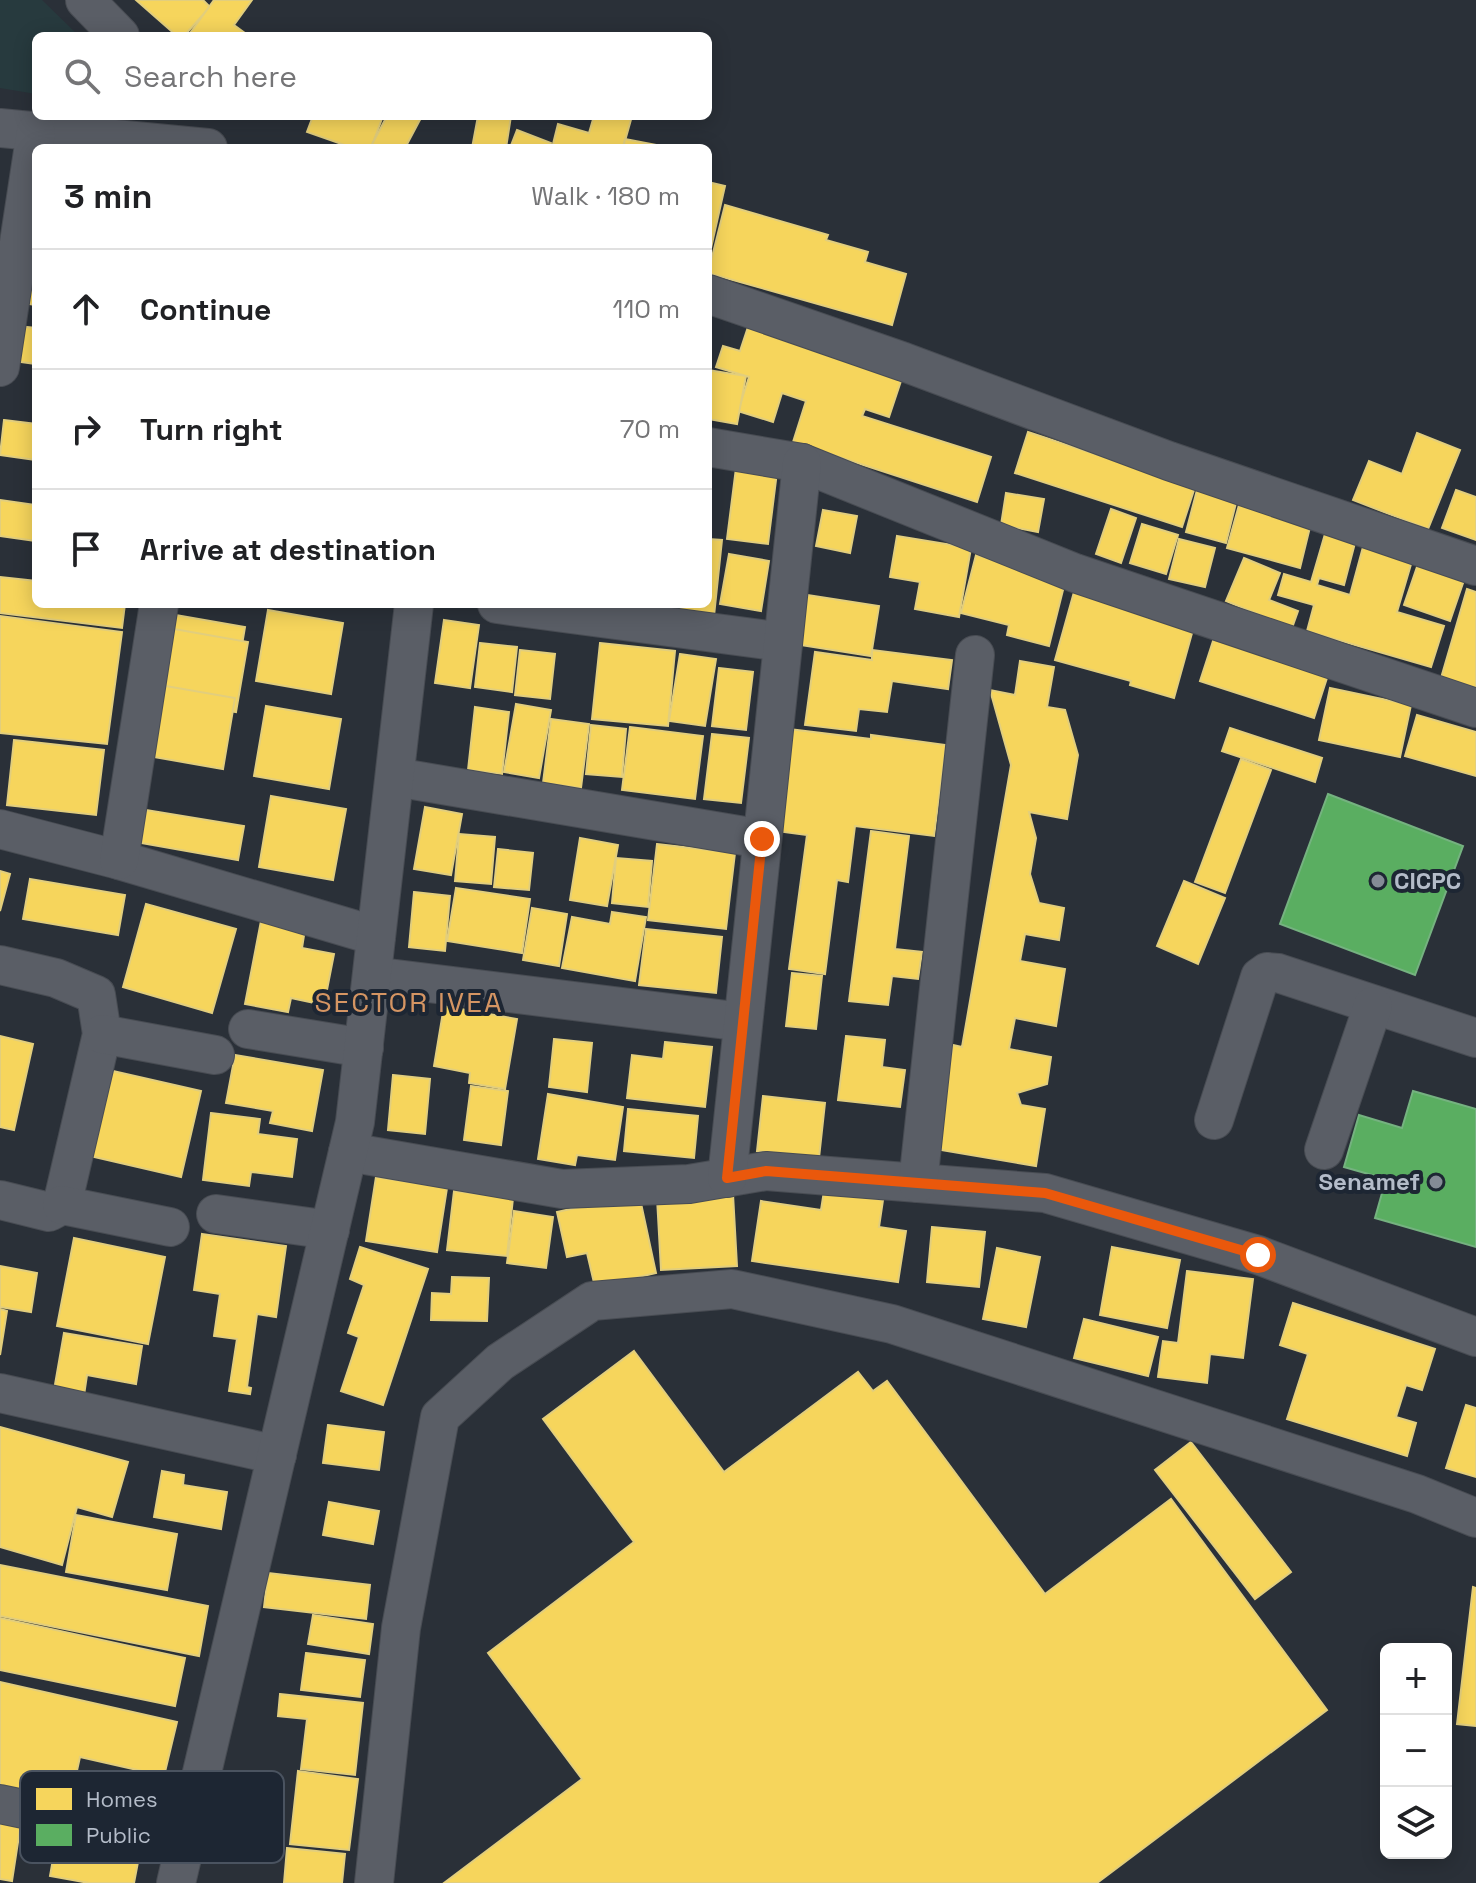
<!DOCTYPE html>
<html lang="en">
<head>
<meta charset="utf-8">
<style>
	body { margin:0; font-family:"Space Grotesk",sans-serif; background:#f6f6f6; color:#202124 }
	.controls { position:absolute; right:24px; bottom:24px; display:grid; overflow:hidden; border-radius:12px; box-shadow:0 4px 20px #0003 }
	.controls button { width:72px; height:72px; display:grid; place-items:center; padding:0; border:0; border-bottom:2px solid #e0e0e0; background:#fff; color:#202124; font:40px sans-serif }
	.stop { position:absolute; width:24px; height:24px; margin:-18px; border:6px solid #ea580c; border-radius:50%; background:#fff }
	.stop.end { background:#ea580c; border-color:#fff; box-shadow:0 2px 8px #0008 }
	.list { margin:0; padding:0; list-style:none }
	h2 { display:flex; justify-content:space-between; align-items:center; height:104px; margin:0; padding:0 32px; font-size:34px }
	h2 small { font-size:26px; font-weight:400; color:#757577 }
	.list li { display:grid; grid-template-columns:52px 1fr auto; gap:24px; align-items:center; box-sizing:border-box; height:120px; padding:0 32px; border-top:2px solid #e0e0e0 }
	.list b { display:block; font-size:30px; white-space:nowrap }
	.list em { font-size:26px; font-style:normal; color:#757577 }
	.icon { flex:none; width:44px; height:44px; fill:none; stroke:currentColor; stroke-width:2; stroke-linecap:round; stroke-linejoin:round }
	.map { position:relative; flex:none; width:1476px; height:1883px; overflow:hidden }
	.search { position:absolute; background:#fff; box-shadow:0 4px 20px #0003; left:32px; top:32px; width:680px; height:88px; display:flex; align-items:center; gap:20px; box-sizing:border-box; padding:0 28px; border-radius:12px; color:#757577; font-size:30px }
	.panel { position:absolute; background:#fff; box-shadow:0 4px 20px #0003; left:32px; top:144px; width:680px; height:464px; border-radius:12px }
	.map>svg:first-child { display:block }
</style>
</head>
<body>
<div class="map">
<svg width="1476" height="1883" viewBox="0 0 1476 1883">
	<rect width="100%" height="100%" fill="#2a3038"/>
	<!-- green -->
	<polygon fill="#273a3e" points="0,0 42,0 79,36 36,36 36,94 0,88"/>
	<!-- homes -->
	<g fill="#f6d55c" stroke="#e2ce7d" stroke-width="2">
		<polygon points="136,0 203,0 210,7 184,36 177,36"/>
		<polygon points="214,0 252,0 234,25 249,36 188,36"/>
		<polygon points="313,116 383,116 371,148 353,148 307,132"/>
		<polygon points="387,116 422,116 405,148 370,148"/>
		<polygon points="478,116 511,116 506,148 472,148"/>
		<polygon points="594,116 632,116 623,148 552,148 558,124 589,133"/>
		<polygon points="517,130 551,143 549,148 510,148"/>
		<polygon points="625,139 662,146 662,148 623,148"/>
		<polygon points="708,182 725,186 709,257 708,257"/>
		<polygon points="725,205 828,235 826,240 868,252 865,262 906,274 892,325 708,273"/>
		<polygon points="27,268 36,269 36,305 22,303"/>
		<polygon points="751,318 905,369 889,417 865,409 862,416 991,457 977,502 793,442 806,401 782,393 773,422 738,411 749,377 716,367 723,346 740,351"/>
		<polygon points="17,326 36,328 36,364 13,361"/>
		<polygon points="708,370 746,376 737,424 708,419"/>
		<polygon points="4,420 36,424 36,460 0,455"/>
		<polygon points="1028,432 1195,487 1182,527 1015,473"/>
		<polygon points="1417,433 1460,450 1428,529 1353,500 1369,461 1402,474"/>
		<polygon points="736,468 777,472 768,544 727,539"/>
		<polygon points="1197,490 1237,499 1226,543 1186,532"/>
		<polygon points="1456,490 1476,497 1476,540 1442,528"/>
		<polygon points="1006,493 1044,499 1038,532 1001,525"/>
		<polygon points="0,500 36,505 36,541 0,536"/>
		<polygon points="1239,505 1311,523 1300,568 1227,548"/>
		<polygon points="1111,509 1136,518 1121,563 1096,554"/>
		<polygon points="823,510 857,516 850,553 816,546"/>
		<polygon points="1142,524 1178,535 1166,574 1130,563"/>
		<polygon points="1325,534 1355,543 1344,585 1319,578 1317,585 1350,595 1363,547 1412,561 1397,612 1444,626 1431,667 1307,631 1314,605 1278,595 1284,574 1311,582"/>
		<polygon points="897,536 971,548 959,617 915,609 920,582 890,577"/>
		<polygon points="708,539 722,540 714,616 642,608 642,604 708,604"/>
		<polygon points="1179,539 1215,548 1205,587 1169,579"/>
		<polygon points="729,554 769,561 761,611 720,604"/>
		<polygon points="976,555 1066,578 1049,646 1007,635 1009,625 961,613"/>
		<polygon points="1244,558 1280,573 1269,600 1298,611 1292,628 1226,601"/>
		<polygon points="1418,564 1464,580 1450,621 1404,605"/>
		<polygon points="0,577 36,581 36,604 125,604 122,628 0,613"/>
		<polygon points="1467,589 1476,592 1476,688 1441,678"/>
		<polygon points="1074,592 1194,626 1174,698 1130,685 1131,681 1055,660"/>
		<polygon points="801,594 879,606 871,656 794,644"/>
		<polygon points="268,610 343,623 331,694 256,681"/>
		<polygon points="170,614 245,627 233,698 158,685"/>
		<polygon points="0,616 122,632 107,744 0,733"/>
		<polygon points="444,620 479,625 470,688 435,683"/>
		<polygon points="174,629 248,642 236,712 161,700"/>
		<polygon points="1214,638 1328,675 1314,718 1200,681"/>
		<polygon points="480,643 517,647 512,692 475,687"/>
		<polygon points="600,643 675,651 668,726 592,719"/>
		<polygon points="520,650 555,654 550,699 515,695"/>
		<polygon points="872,650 952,660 948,689 892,681 887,712 859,709 856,731 805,725 815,652 872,660"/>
		<polygon points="680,654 716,659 705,726 669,721"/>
		<polygon points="1020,661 1054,667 1047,707 1065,710 1078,755 1067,819 1029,812 1036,838 1030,874 1039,903 1064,908 1059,940 1025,934 1020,961 1065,969 1056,1026 1015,1018 1009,1049 1051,1057 1047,1084 1017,1093 1021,1105 1045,1109 1036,1166 935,1149 953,1045 962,1047 1011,765 990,690 1015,695"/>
		<polygon points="719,668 753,672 746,730 712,726"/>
		<polygon points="160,685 235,698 223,769 148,756"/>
		<polygon points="1330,688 1411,705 1400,757 1319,740"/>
		<polygon points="516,704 551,710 539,778 504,772"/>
		<polygon points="266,706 341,719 329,789 254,776"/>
		<polygon points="475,707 509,712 502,774 468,770"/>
		<polygon points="1417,715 1476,732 1476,776 1405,756"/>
		<polygon points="551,719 589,724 581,788 543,783"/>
		<polygon points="591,725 626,729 622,777 586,774"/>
		<polygon points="630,727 703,736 695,799 622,790"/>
		<polygon points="1230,728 1322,758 1315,782 1222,751"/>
		<polygon points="789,729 871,739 871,735 946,745 934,836 855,826 848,882 837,880 825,974 789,969 807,835 776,831"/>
		<polygon points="712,734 749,738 741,803 704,799"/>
		<polygon points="14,740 104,750 96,815 7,805"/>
		<polygon points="1241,759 1271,770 1225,893 1195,882"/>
		<polygon points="271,796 346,809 333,880 259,867"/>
		<polygon points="425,807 462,814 451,875 414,869"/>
		<polygon points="146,810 244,826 238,860 141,843"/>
		<polygon points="871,831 909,836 895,949 922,952 918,979 892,976 888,1005 849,1001"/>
		<polygon points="459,834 495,837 491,884 455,881"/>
		<polygon points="580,838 618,845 607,906 570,900"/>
		<polygon points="657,844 735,853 726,929 648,920"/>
		<polygon points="498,849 533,853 529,890 494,887"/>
		<polygon points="616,858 652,861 648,907 612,903"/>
		<polygon points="0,871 10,874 0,911"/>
		<polygon points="30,879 125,895 118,935 23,919"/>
		<polygon points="1184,881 1225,898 1198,964 1157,946"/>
		<polygon points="456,888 530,899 522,953 447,941"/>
		<polygon points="414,892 450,896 445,951 409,947"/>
		<polygon points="146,904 236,929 212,1013 123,987"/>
		<polygon points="532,908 567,914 559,966 523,960"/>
		<polygon points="612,912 646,917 635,981 562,968 572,917 610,924"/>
		<polygon points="261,921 305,929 302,948 334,954 324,1005 291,998 288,1012 245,1004"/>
		<polygon points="646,929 722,937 716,993 639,985"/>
		<polygon points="792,973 822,976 816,1029 786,1026"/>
		<polygon points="444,1006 517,1019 505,1089 469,1083 470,1073 434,1066"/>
		<polygon points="0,1036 33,1044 14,1130 0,1127"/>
		<polygon points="846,1036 885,1040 882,1067 905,1070 900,1107 838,1100"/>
		<polygon points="554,1039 592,1043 587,1092 549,1087"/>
		<polygon points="665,1042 712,1047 705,1107 627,1098 632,1055 663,1059"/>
		<polygon points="235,1055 323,1070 312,1131 270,1123 273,1111 226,1103"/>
		<polygon points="113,1071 201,1091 181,1177 90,1156"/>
		<polygon points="393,1075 430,1079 425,1134 388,1130"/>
		<polygon points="471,1086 508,1091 501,1145 464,1140"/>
		<polygon points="548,1094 623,1107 615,1160 577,1155 575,1165 538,1159"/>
		<polygon points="763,1096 825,1103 819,1158 757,1151"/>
		<polygon points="628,1109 698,1116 694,1158 624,1151"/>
		<polygon points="211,1113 260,1119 258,1134 297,1139 292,1177 251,1172 249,1186 203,1180"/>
		<polygon points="376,1177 447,1188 437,1252 366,1241"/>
		<polygon points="454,1191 513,1198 507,1256 447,1250"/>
		<polygon points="824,1191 883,1200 879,1227 906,1231 898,1282 752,1261 761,1201 821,1210"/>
		<polygon points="639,1194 656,1273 595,1287 587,1253 567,1257 557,1212"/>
		<polygon points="733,1194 737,1266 661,1270 657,1198"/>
		<polygon points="514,1211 553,1217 546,1268 507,1263"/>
		<polygon points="932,1227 985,1232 979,1287 927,1282"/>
		<polygon points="202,1234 286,1246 276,1317 257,1314 247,1387 251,1388 250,1394 229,1391 237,1339 214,1336 220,1294 194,1290"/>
		<polygon points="74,1238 165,1257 148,1344 57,1326"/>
		<polygon points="360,1247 428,1269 383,1405 341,1391 359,1337 348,1333 364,1285 350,1279"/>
		<polygon points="1112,1247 1180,1260 1167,1328 1100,1315"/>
		<polygon points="997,1248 1040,1257 1026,1327 983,1319"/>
		<polygon points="0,1266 37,1273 31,1312 0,1307"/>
		<polygon points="1187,1271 1253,1279 1243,1358 1210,1354 1207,1383 1158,1377 1163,1341 1178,1343"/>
		<polygon points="452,1277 489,1278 487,1321 431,1320 432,1293 451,1294"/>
		<polygon points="1293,1303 1435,1349 1422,1390 1406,1385 1396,1417 1416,1423 1407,1456 1287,1419 1308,1354 1280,1345"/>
		<polygon points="0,1309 7,1311 0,1355"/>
		<polygon points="1084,1319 1158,1337 1148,1376 1074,1358"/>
		<polygon points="64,1333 142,1346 136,1384 87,1375 83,1402 53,1396"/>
		<polygon points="634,1351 724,1472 858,1372 873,1391 887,1381 1045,1594 1171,1499 1327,1710 1097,1883 444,1883 582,1779 488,1653 634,1542 543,1419"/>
		<polygon points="1466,1405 1476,1408 1476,1477 1446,1468"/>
		<polygon points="328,1425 384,1432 379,1470 323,1463"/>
		<polygon points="0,1427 128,1462 112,1517 77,1507 62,1565 0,1547"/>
		<polygon points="1191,1442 1291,1572 1255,1599 1155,1470"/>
		<polygon points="162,1471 184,1475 183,1485 227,1492 221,1529 154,1517"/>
		<polygon points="329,1502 379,1511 373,1544 323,1535"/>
		<polygon points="76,1515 177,1534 167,1590 66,1572"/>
		<polygon points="0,1565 208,1606 199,1656 0,1616"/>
		<polygon points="268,1573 370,1585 366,1619 264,1607"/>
		<polygon points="1473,1587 1476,1588 1476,1726 1457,1724"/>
		<polygon points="313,1615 373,1624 369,1654 308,1644"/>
		<polygon points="0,1618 185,1658 175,1706 0,1670"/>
		<polygon points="306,1653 365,1660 360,1697 301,1690"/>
		<polygon points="0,1682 177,1722 164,1776 80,1757 70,1802 0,1785"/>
		<polygon points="280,1694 363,1703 355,1775 301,1769 307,1719 278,1716"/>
		<polygon points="298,1771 358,1779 349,1850 290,1844"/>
		<polygon points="0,1812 22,1816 12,1881 0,1879"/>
		<polygon points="59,1826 142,1841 134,1883 89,1883 50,1876"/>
		<polygon points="287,1848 345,1854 342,1883 284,1883"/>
	</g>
	<!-- public -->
	<g fill="#5aae61" stroke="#75b280" stroke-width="2">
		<polygon points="1328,794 1463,846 1415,975 1280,924"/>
		<polygon points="1413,1091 1476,1109 1476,1247 1375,1218 1386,1179 1344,1167 1359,1115 1402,1128"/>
	</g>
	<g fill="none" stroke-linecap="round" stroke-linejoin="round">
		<!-- minor casing -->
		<g stroke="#484c53" stroke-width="40">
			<g id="minor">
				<polyline points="85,0 120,36"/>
				<polyline points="0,128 208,148"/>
				<polyline points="708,294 904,362 1169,461 1476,566"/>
				<polyline points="0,367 36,132"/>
				<polyline points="708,447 802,463 1075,573 1476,708"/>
				<polyline points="497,604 783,642"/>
				<polyline points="395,777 762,839"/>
				<polyline points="0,829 119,860 376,936"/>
				<polyline points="119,860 159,604"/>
				<polyline points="0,965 56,978 96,995 102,1034 62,1205 49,1212 0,1200"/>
				<polyline points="372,976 743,1022"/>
				<polyline points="248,1029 364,1048"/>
				<polyline points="102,1034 215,1055"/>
				<polyline points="1214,1120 1260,977 1267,972 1278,973 1476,1038"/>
				<polyline points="1324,1150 1373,1006"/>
				<polyline points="348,1152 562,1189 689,1184 766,1171 1045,1193 1258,1255 1476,1337"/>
				<polyline points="727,1178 802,463"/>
				<polyline points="918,1183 975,655"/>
				<polyline points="62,1205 170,1227"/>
				<polyline points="216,1214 330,1230"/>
				<polyline points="0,1393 277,1455"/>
				<polyline points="0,1804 186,1843"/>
				<polyline points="176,1883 355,1122 414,604"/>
				<polyline points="374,1883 401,1628 440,1417 500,1362 592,1301 732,1289 892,1324 1417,1494 1476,1518"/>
			</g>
		</g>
		<!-- minor -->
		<use href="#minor" stroke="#5a5e66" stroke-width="38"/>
	</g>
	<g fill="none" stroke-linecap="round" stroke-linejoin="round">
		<!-- route -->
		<polyline stroke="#ea580c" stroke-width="10" points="762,839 727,1178 766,1171 1045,1193 1258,1255"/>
	</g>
	<!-- markers -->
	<g fill="#848b96" stroke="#1d2633" stroke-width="3">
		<circle cx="1378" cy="881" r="8"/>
		<circle cx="1436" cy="1182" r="8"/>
	</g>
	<g text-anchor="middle" stroke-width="8" stroke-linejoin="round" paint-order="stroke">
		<!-- poi labels -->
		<g font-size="24" font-weight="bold" fill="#b4bcc9" stroke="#1d2633" text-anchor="start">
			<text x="1394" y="889">CICPC</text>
			<text x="1420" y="1190" text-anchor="end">Senamef</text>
		</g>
		<!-- quarter labels -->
		<g font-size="28" letter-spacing="2" fill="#d59563" stroke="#1d2633">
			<text x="409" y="1012">SECTOR IVEA</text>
		</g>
	</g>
	<!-- legend -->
	<rect x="20" y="1771" width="264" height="92" rx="12" fill="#1d2633" stroke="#4a5360" stroke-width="2"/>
	<rect x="36" y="1788" width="36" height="22" fill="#f6d55c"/>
	<rect x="36" y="1824" width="36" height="22" fill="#5aae61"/>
	<g font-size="22" fill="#b4bcc9">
		<text x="86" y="1807">Homes</text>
		<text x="86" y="1843">Public</text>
	</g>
</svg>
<div class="controls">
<button>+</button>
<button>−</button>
<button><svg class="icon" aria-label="layers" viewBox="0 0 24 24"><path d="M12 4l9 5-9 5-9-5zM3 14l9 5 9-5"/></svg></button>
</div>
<div class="stop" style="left:1258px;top:1255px"></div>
<div class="stop end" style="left:762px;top:839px"></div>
<div class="search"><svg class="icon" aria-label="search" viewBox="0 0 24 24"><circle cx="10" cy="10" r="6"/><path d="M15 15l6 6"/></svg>Search here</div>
<section class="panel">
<h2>3 min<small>Walk · 180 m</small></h2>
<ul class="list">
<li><svg class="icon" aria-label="ahead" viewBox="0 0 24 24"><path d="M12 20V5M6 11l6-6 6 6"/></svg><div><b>Continue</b></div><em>110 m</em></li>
<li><svg class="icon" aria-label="right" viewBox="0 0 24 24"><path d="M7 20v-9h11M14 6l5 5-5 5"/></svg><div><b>Turn right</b></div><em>70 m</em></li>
<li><svg class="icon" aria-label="arrive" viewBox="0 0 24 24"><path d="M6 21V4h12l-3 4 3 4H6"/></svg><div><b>Arrive at destination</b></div></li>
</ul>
</section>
</div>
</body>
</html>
